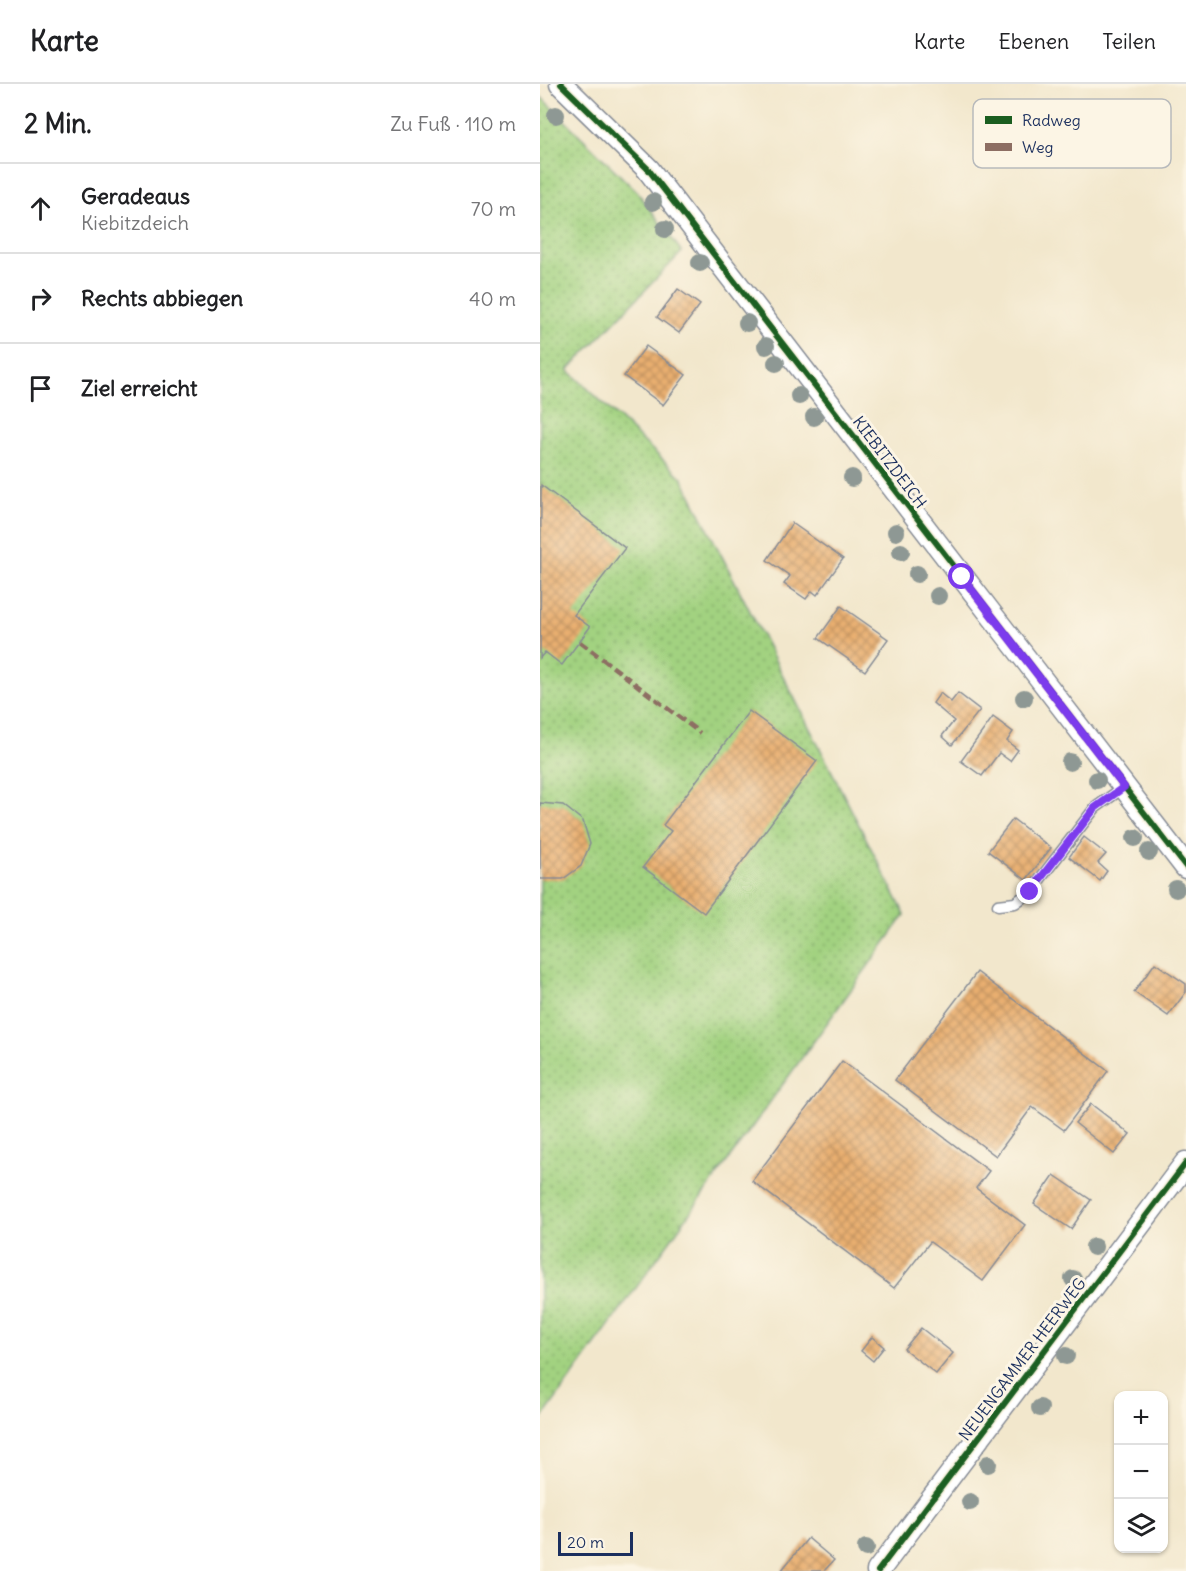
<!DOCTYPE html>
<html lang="de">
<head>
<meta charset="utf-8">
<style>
	body { margin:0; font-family:Delius,sans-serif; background:#f6f6f6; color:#202124 }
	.controls { position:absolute; right:18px; bottom:18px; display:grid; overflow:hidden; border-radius:12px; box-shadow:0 2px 4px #0004 }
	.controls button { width:54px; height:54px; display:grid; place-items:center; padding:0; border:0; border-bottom:2px solid #e0e0e0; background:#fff; color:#202124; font:30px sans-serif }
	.scale { position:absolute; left:18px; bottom:15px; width:75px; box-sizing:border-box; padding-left:6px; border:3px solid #1b2f5e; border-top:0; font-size:16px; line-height:21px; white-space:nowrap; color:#1b2f5e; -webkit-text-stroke:4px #fcf5e5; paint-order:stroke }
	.stop { position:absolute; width:18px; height:18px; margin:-14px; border:4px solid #7c3aed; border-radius:50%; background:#fff }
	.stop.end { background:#7c3aed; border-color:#fff; box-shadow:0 2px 6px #0008 }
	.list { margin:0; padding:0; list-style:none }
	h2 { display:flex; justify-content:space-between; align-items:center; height:78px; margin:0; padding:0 24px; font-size:26px }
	h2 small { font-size:20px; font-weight:400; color:#757577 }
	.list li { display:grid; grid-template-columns:39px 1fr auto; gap:18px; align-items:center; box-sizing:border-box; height:90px; padding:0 24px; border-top:2px solid #e0e0e0 }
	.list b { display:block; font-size:22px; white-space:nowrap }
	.list p { margin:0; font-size:20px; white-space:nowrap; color:#757577 }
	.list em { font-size:20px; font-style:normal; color:#757577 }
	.icon { flex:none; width:33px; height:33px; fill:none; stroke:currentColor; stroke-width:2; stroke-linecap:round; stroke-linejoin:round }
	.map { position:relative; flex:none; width:646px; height:1487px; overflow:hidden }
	header { display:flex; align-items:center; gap:36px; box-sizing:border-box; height:84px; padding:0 30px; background:#fff; border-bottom:2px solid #e0e0e0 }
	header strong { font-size:28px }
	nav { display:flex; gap:33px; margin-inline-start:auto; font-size:21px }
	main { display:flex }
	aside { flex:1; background:#fff }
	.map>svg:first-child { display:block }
</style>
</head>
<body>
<header>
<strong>Karte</strong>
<nav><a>Karte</a><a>Ebenen</a><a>Teilen</a></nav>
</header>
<main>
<aside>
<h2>2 Min.<small>Zu Fuß · 110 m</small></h2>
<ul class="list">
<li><svg class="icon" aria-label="ahead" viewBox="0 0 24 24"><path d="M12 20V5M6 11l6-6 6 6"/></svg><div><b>Geradeaus</b><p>Kiebitzdeich</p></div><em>70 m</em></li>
<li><svg class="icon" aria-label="right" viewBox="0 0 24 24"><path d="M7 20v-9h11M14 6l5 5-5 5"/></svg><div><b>Rechts abbiegen</b></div><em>40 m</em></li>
<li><svg class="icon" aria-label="arrive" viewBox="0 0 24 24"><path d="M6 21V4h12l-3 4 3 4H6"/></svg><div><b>Ziel erreicht</b></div></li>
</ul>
</aside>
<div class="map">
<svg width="646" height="1487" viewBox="0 0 646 1487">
	<defs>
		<pattern id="grass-dots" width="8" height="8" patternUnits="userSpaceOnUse" patternTransform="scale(1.5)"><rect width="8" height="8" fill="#a2d280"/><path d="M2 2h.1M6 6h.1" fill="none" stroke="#83ab6c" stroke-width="1.8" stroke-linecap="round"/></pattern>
		<pattern id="building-cross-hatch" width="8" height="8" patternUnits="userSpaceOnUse" patternTransform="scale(1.5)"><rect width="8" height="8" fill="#e9af6f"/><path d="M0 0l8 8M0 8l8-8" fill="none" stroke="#bc8f5e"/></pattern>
	</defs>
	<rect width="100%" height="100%" fill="#fcf5e5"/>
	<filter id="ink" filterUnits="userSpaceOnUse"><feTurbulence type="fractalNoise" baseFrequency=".0167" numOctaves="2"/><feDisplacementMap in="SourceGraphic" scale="12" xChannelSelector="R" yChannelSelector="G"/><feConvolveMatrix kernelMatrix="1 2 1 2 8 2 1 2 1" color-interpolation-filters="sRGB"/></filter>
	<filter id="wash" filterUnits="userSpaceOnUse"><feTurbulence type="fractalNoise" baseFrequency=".008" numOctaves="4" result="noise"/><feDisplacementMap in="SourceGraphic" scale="24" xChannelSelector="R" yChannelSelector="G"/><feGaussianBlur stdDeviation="1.35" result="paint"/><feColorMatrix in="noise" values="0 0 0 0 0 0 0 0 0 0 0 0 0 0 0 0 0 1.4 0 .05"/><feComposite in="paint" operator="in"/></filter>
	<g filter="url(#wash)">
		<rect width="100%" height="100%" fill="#f2e7cc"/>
		<!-- grass -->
		<polygon fill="url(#grass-dots)" stroke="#5e806f" stroke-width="1.5" points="0,12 98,109 142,168 28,286 142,394 365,831 0,1337"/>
		<g id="blocks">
			<!-- building -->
			<g fill="url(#building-cross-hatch)">
				<polygon points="138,205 160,221 139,249 117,233"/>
				<polygon points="106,262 146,291 123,321 84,292"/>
				<polygon points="1,401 85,464 34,531 50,543 22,581 5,568 0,574"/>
				<polygon points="252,439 303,475 277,511 272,507 266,515 244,500 250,492 227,476"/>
				<polygon points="301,522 348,555 325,587 278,554"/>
				<polygon points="400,609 411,618 418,609 440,626 412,661 402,652 414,637 393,619"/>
				<polygon points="209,627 277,677 164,829 103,783 131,747 123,741"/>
				<polygon points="453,633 473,648 467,657 478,666 470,677 459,669 442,692 421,677"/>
				<polygon points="0,719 23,721 43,737 50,760 41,782 23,795 0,795"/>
				<polygon points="473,735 511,764 486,796 448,767"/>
				<polygon points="544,753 566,770 558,779 567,787 560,797 529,773"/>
				<polygon points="615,879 646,900 646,908 628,932 594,908"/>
				<polygon points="437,888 568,987 524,1046 492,1023 456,1072 355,996"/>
				<polygon points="302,977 449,1087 436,1104 485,1141 443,1197 390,1158 354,1204 212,1097"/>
				<polygon points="551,1020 590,1050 574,1070 535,1039"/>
				<polygon points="514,1091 551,1116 531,1145 494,1120"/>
				<polygon points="381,1244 413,1269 396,1290 364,1265"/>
				<polygon points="332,1253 344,1263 333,1277 321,1267"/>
				<polygon points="268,1454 294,1476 284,1487 241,1487"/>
			</g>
		</g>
	</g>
	<g filter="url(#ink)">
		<use href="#blocks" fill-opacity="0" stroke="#868b95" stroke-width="1.5"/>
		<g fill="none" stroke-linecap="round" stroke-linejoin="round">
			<!-- lane casing -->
			<g stroke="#868b95" stroke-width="13">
				<polyline id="lane" points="458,821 475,819 490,808 555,724 584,703"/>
			</g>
			<!-- street casing -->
			<g stroke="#868b95" stroke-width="25">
				<g id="street">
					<polyline points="21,0 108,85 646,783"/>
					<polyline points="338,1487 646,1079"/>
				</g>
			</g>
			<!-- lane -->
			<use href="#lane" stroke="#fff" stroke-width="10"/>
			<!-- street -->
			<use href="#street" stroke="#fff" stroke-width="22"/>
			<!-- quiet -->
			<polyline stroke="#8d6e63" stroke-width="4.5" stroke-dasharray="9 4.5" stroke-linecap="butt" points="40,558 160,649"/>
			<!-- cycleway casing -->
			<g stroke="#fcf5e5" stroke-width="10">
				<g id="cycleway">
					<polyline points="21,0 108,85 646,783"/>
					<polyline points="338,1487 646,1079"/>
				</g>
			</g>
			<!-- cycleway -->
			<use href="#cycleway" stroke="#1b5e20" stroke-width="6"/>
		</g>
		<!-- trees -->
		<g fill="#8e9894">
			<circle cx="16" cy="31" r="9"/>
			<circle cx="113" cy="118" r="9"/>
			<circle cx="125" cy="145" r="9"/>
			<circle cx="160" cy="179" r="9"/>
			<circle cx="207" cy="239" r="9"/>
			<circle cx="226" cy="262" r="9"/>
			<circle cx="236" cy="279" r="9"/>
			<circle cx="259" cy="312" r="9"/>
			<circle cx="274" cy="333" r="9"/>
			<circle cx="312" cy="394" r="9"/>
			<circle cx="356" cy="448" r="9"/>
			<circle cx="361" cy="468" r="9"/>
			<circle cx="377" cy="490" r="9"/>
			<circle cx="398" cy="512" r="9"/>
			<circle cx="484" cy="614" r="9"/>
			<circle cx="530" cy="678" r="9"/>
			<circle cx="557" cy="696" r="9"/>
			<circle cx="595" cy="754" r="9"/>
			<circle cx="609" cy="768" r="9"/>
			<circle cx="636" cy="805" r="9"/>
			<circle cx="554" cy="1163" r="9"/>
			<circle cx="533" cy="1195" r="9"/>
			<circle cx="526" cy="1272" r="9"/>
			<circle cx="500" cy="1324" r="9"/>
			<circle cx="448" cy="1380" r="9"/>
			<circle cx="430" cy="1418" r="9"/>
			<circle cx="326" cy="1464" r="9"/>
		</g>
	</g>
	<g fill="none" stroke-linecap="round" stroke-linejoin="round" filter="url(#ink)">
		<!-- route -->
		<polyline stroke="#7c3aed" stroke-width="8" points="422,493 584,703 555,724 490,808"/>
	</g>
	<g text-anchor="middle" stroke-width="6" stroke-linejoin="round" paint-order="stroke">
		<!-- street labels -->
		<g font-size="16" fill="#1b2f5e" stroke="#fcf5e5">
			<text transform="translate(350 378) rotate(53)" y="6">KIEBITZDEICH</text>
			<text transform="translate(482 1275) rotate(-53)" y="6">NEUENGAMMER HEERWEG</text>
		</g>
	</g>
	<!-- legend -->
	<rect x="433" y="15" width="198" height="69" rx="9" fill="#fcf5e5" stroke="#b8babc" stroke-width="1.5"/>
	<rect x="445" y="32" width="27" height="8" fill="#1b5e20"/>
	<rect x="445" y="59" width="27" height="8" fill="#8d6e63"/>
	<g font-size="16" fill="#1b2f5e">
		<text x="482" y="42">Radweg</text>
		<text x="482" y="69">Weg</text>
	</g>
</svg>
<div class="controls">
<button>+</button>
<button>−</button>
<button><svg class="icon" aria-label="layers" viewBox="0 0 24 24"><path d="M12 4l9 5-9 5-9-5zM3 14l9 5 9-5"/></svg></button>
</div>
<div class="scale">20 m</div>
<div class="stop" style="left:422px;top:493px"></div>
<div class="stop end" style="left:490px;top:808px"></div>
</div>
</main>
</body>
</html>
